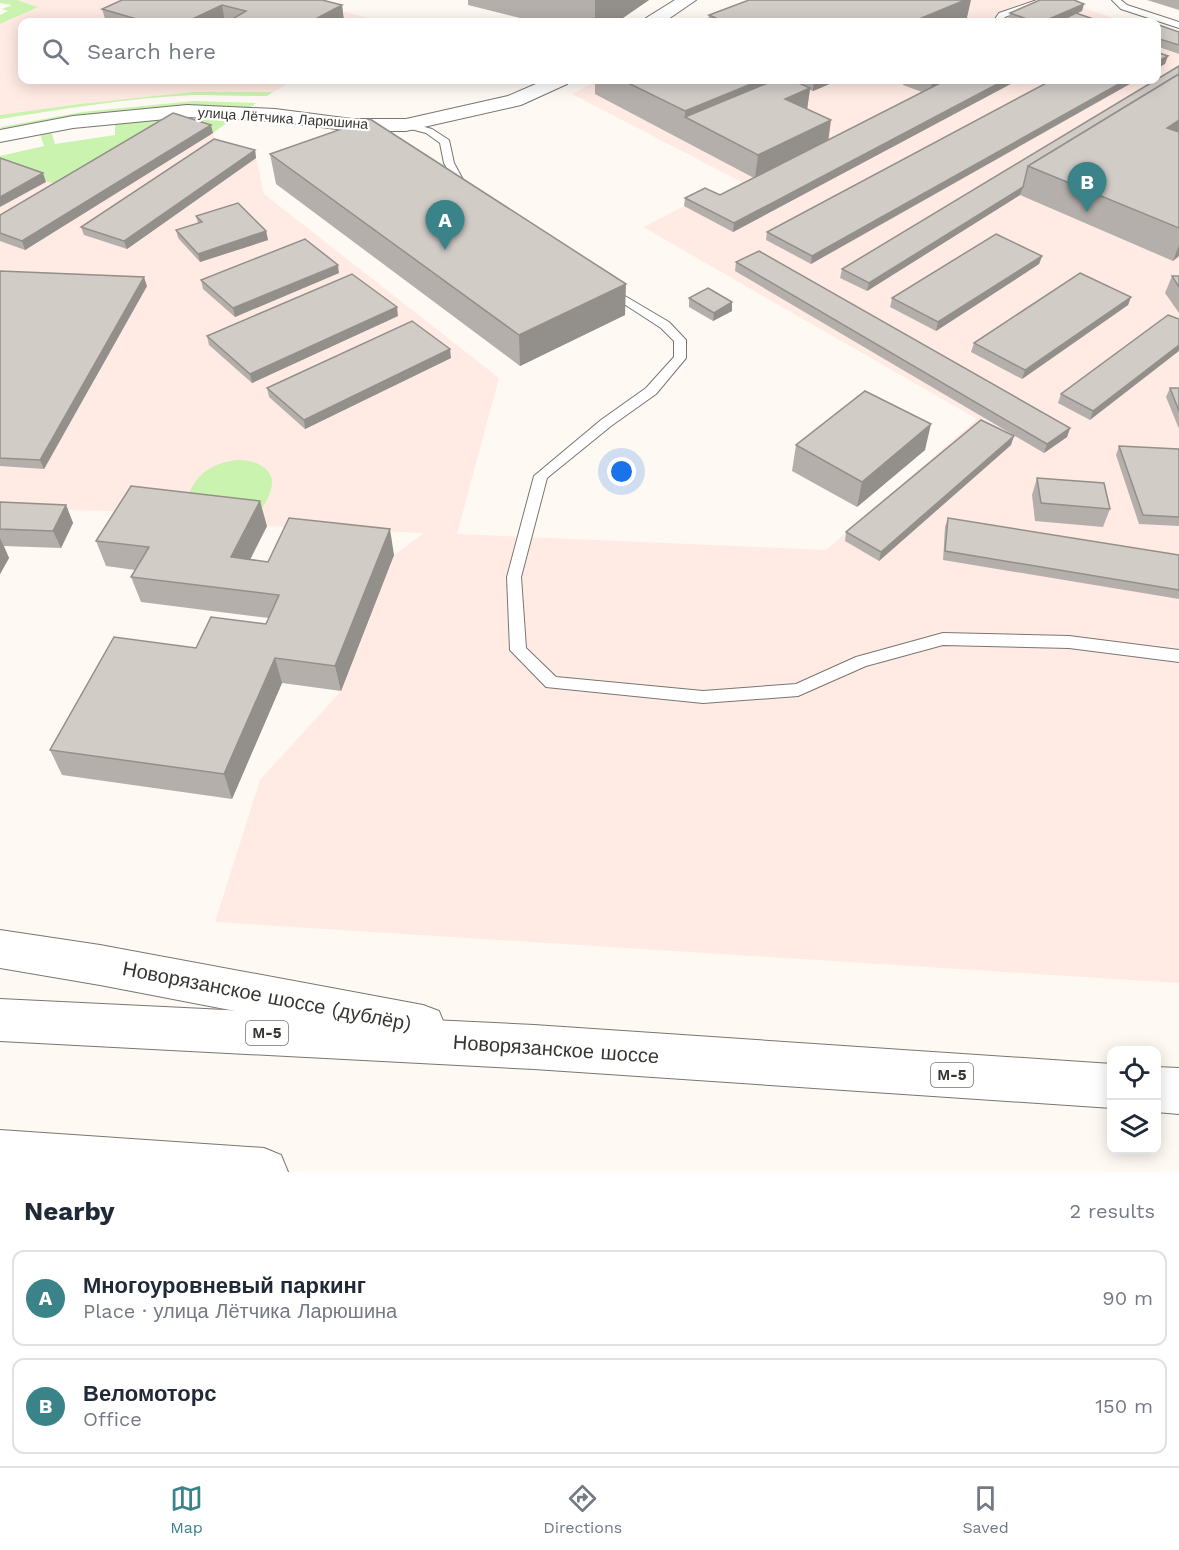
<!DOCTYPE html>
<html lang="en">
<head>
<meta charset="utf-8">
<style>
	body { margin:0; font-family:"Work Sans",sans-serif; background:#f2f2f3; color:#1f2937 }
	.controls { position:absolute; right:18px; bottom:18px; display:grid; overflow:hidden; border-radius:12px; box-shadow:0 3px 15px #0003 }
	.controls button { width:54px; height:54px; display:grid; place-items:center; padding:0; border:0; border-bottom:2px solid #e0e1e3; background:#fff; color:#1f2937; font:30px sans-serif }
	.you { position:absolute; left:622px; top:472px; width:21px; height:21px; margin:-15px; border:4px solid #fff; border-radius:50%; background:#1a73e8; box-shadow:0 0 0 9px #1a73e833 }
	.badge { display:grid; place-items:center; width:39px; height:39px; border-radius:50%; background:#3a8388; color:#fff; font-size:20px; font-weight:700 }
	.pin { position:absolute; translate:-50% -50px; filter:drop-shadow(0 2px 3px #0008) }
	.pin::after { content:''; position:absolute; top:32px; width:21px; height:18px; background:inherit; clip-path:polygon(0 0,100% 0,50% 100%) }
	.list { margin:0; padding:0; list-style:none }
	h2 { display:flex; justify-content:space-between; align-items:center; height:78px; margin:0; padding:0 24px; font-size:26px }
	h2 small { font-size:20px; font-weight:400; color:#747a83 }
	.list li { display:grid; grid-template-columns:39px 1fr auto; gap:18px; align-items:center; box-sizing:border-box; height:96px; margin:0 12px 12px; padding:0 12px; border:2px solid #e0e1e3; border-radius:12px }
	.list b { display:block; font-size:22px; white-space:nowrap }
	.list p { margin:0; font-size:20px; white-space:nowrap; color:#747a83 }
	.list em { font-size:20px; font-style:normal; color:#747a83 }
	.icon { flex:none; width:33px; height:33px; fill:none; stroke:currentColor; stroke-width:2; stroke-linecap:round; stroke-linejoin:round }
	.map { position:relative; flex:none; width:1179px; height:1172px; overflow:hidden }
	.search { position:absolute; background:#fff; box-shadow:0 3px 15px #0003; left:18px; right:18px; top:18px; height:66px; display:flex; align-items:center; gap:15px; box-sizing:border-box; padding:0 21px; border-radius:12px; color:#747a83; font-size:22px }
	.sheet { height:294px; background:#fff }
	nav { display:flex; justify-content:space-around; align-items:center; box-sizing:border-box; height:84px; border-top:2px solid #e0e1e3; background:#fff; font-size:16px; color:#747a83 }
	nav a { display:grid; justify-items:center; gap:3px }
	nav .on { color:#3a8388 }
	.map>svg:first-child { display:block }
</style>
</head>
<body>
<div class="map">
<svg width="1179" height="1172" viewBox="0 0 1179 1172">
	<rect width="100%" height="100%" fill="#fef9f3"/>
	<!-- industrial -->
	<g fill="#ffebe4">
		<polygon points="803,0 1059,0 1125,22 741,22"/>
		<polygon points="1157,33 1179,40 1179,983 215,922 260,780 341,691 394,555 424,533 267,526 140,512 0,508 0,165 175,121 213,133 216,147 256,158 264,194 499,378 457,534 826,550 977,419 643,227 704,196 719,203 751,187 572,94 599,80 1156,80"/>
	</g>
	<!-- education -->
	<polygon fill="#ffebe3" points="17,0 301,0 383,22 22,22 22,80 294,80 273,92 193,92 79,104 0,115 0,24 38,7"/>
	<!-- green -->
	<g fill="#caf3af">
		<polygon points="0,0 17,0 38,7 0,24 0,15 8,11 2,9 12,5 0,3"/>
		<path d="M193 92H273L267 96C242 96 217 95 193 95 128 98 64 109 0 119V115L79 104Z"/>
		<path d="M194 101 256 103 250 108C166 101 82 116 0 131L1 127 82 112Z"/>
		<polygon points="177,117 234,118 213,133 175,121 64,187 0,165 0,156 44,146 40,134 51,131 55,144 115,135 115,122"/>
		<path d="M236 460C245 460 255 461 263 467 285 481 261 509 251 525L179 516C193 484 197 466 236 460Z"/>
	</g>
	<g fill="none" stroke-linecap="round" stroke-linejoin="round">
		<!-- service casing -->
		<g stroke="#7a7570" stroke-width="2">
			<g id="service">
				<polygon points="1037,0 1049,0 1005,17 1001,22 993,22 999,13"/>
				<polygon points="1112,0 1121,0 1127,5 1179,22 1179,28 1121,9"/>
				<polygon points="406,122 432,129 449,140 454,163 469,191 468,193 459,191 444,163 440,143 426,133 403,127 403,123"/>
				<polygon points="608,286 669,322 686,340 686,358 656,394 611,426 547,478 521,577 526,648 556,677 703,691 796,684 856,657 943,633 1069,636 1179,650 1179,662 1069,648 943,645 866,666 798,696 703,703 546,687 510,650 507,577 534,476 601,420 646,388 674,357 674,341 661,328 604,291 602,289"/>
			</g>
		</g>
		<!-- minor casing -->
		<g stroke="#7a7570" stroke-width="2">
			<g id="minor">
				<polygon points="675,0 696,0 664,22 643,22 646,18"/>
				<polygon points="545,80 570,80 567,84 521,105 406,131 352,131 275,121 187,117 73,128 0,142 0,130 73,116 187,105 275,109 352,119 406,119 508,96"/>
			</g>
		</g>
		<!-- secondary casing -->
		<g stroke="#7a7570" stroke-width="2">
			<polygon id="secondary" points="0,930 100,945 423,1005 439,1011 445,1026 439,1041 423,1047 100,985 0,968"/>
		</g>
		<!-- trunk casing -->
		<g stroke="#7a7570" stroke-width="2">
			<g id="trunk">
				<polygon points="0,999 534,1025 1112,1064 1112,1108 534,1069 0,1041"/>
				<polygon points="1156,1067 1179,1068 1179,1114 1156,1112"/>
				<polygon points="0,1130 264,1148 281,1155 288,1172 0,1172"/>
			</g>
		</g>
		<!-- service -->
		<use href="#service" fill="#fff" fill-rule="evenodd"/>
		<!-- minor -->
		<use href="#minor" fill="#fff" fill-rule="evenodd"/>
		<!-- secondary -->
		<use href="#secondary" fill="#fff" fill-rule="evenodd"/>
		<!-- trunk -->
		<use href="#trunk" fill="#fff" fill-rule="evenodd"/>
	</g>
	<!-- wall -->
	<g fill="#b5afab">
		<polygon points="122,0 342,5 344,22 106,22 102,9"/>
		<polygon points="468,0 649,0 617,22 536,22 468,5"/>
		<polygon points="1147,0 1179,0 1179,10"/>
		<polygon points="1082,11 1057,22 1014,22 1008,20 1010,13"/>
		<polygon points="709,15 966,22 708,22"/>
		<polygon points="1156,24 1179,32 1179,54 1156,46"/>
		<polygon points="1179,66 1179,256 1173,261 1020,195 867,291 840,278 842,269"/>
		<polygon points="595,80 839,80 813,91 810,90 807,109 829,140 922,92 903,85 904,80 1018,80 733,232 684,206 685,198 720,195 754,178 595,94"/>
		<polygon points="1052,80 811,264 766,240 767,232"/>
		<polygon points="213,133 25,250 0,241 0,215"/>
		<polygon points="255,150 256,158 127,249 84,235 81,227"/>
		<polygon points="270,154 625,315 520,366 276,184"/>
		<polygon points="196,216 266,231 268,240 200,262 178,238 176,230 198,223"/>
		<polygon points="1042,256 1039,264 936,331 890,307 892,298"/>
		<polygon points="736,262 1070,428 1067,437 1044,453 735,271"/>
		<polygon points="0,271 147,286 44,469 0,466"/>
		<polygon points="339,273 235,317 203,289 201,280"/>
		<polygon points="1172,276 1179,276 1179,313 1165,293"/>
		<polygon points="1131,297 1128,305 1022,379 971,352 974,343"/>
		<polygon points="689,298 732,302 732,311 713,321 689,307"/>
		<polygon points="398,316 252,383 209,345 207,336"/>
		<polygon points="1179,319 1090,420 1058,403 1061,394"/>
		<polygon points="451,358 305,429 269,397 267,388"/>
		<polygon points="1170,388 1179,388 1179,429 1166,397"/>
		<polygon points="796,445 925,450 857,507 792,471"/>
		<polygon points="1011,445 879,561 845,541 846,532"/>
		<polygon points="1119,446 1179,449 1179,526 1139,524 1116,455"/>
		<polygon points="1037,478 1110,509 1103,527 1035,521 1032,495"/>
		<polygon points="0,502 66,505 73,523 61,548 4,546 9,558 0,574"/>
		<polygon points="948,518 1179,555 1179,599 943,560 945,527"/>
		<polygon points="267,526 250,560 268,562 394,555 341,691 282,683 232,799 62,775 50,750 196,648 266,624 269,618 141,602 131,577 135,570 106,566 96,541"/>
	</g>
	<!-- shaded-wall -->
	<g fill="#938f8b">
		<polygon points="595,0 649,0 617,22 595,22"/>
		<polygon points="965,0 971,0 966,22 912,22"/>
		<polygon points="1084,4 1082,11 1057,22 1042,22"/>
		<polygon points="222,5 225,22 186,22"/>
		<polygon points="342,5 344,22 310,22"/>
		<polygon points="1168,56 1165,64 1156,69 1156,62"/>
		<polygon points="757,80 783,80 685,117 685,111"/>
		<polygon points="814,80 839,80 813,91"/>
		<polygon points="933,80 960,80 929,95"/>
		<polygon points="1005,80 1018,80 733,232 734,223"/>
		<polygon points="1126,80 1137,80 811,264 812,256"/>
		<polygon points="810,88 807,110 785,99"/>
		<polygon points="831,120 828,143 755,178 758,155"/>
		<polygon points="1179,120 1179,138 1167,128"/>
		<polygon points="211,125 213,133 25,250 22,241"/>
		<polygon points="255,150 256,158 127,249 124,241"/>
		<polygon points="43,173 46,182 0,207 0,197"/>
		<polygon points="1023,187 1020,195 867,291 869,283"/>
		<polygon points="266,231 268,240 200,262 198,254"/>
		<polygon points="1179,245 1179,256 1173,261"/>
		<polygon points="1042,256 1039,264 936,331 938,322"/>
		<polygon points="338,265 339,273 235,317 233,308"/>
		<polygon points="144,277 147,286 44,469 40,460"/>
		<polygon points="626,284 625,315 520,366 519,335"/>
		<polygon points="1131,297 1128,305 1022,379 1025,370"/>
		<polygon points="732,302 732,311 713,321 714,313"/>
		<polygon points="397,307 398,316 252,383 250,374"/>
		<polygon points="1179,345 1179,351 1090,420 1093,411"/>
		<polygon points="450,349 451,358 305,429 304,420"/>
		<polygon points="931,424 925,450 857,507 862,482"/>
		<polygon points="1070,428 1067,437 1044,453 1047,444"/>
		<polygon points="1014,436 1011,445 879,561 881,552"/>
		<polygon points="260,501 267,526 238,583 231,557"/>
		<polygon points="66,505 73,523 61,548 53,531"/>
		<polygon points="390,529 394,555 341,691 335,666"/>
		<polygon points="0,538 9,558 0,574"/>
		<polygon points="275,658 282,683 232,799 224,774"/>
	</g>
	<!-- building -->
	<g fill="#d2ccc7" stroke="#938f8b" stroke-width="1.5">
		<polygon points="122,0 322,0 342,5 310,22 250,22 234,18 246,11 222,5 186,22 147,22 102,9"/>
		<polygon points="749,0 965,0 912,22 710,22 718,19 709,15"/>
		<polygon points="1040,0 1074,0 1084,4 1042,22 1035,22 1010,13"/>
		<polygon points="1076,13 1102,22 1058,22"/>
		<polygon points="1140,19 1150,22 1134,22"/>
		<polygon points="1156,24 1179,32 1179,45 1156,38"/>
		<polygon points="1156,52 1168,56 1156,62"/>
		<polygon points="1179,66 1179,74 1028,166 1023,187 869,283 842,269"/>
		<polygon points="1179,74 1179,120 1167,128 1179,132 1179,228 1028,166"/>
		<polygon points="622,80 761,80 685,111"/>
		<polygon points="775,80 792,80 810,88 785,99 831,120 758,155 685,117"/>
		<polygon points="946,80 1005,80 734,223 685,198 705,188 720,195"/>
		<polygon points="1052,80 1126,80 812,256 767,232"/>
		<polygon points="173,113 211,125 22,241 0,233 0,215"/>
		<polygon points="370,119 626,284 519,335 270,154"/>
		<polygon points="214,139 255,150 124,241 81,227"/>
		<polygon points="0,158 43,173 0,197"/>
		<polygon points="238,203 266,231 198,254 176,230 202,222 196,216"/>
		<polygon points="996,234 1042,256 938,322 892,298"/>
		<polygon points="305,239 338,265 233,308 201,280"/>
		<polygon points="759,251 1070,428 1047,444 736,262"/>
		<polygon points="0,271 144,277 40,460 0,458"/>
		<polygon points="1080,273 1131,297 1025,370 974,343"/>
		<polygon points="352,274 397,307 250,374 207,336"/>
		<polygon points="1172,276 1179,276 1179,287"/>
		<polygon points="708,288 732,302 714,313 689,298"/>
		<polygon points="1168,315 1179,319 1179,345 1093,411 1061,394"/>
		<polygon points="412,321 450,349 304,420 267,388"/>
		<polygon points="1170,388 1179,388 1179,411"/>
		<polygon points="865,391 931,424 862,482 796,445"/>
		<polygon points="981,420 1014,436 881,552 846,532"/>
		<polygon points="1119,446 1179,449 1179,517 1143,515"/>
		<polygon points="1037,478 1104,483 1110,509 1041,503"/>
		<polygon points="131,486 260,501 231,557 268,562 289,518 390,529 335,666 275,658 224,774 50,750 114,637 196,648 211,617 266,624 279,595 131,577 149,547 96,541"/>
		<polygon points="0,502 66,505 53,531 0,529"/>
		<polygon points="948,518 1179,555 1179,590 945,551"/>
	</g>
	<g text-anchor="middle" stroke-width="4.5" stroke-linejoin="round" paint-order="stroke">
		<!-- far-street labels -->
		<g font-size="14" fill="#383633" stroke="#fff">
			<text transform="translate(283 118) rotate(4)" y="5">улица Лётчика Ларюшина</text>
		</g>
		<!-- shield labels -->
		<g fill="#fff" stroke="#747270" stroke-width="1.5">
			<rect x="246" y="1021" width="42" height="24" rx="4.5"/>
			<rect x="931" y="1063" width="42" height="24" rx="4.5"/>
		</g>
		<g font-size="15" font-weight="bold" fill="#383633">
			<text x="267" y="1038">М-5</text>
			<text x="952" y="1080">М-5</text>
		</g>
		<!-- near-street labels -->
		<g font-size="20" fill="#383633" stroke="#fff">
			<text transform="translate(267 996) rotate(11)" y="7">Новорязанское шоссе (дублёр)</text>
			<text transform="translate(556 1049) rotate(4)" y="7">Новорязанское шоссе</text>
		</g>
	</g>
</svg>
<div class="controls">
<button><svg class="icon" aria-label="locate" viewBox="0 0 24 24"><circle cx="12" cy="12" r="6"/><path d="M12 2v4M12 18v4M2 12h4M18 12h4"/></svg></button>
<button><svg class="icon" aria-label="layers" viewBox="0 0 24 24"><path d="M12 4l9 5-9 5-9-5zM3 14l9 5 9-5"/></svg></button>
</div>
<div class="you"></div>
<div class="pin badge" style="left:445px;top:250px">A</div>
<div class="pin badge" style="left:1087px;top:212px">B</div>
<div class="search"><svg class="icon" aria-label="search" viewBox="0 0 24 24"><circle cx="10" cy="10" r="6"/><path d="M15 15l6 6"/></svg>Search here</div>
</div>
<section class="sheet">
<h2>Nearby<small>2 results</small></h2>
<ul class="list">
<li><span class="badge">A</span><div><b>Многоуровневый паркинг</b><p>Place · улица Лётчика Ларюшина</p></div><em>90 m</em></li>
<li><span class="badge">B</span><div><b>Веломоторс</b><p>Office</p></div><em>150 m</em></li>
</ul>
</section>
<nav>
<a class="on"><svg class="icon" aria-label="map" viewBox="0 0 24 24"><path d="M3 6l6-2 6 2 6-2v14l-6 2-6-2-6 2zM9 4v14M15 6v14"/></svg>Map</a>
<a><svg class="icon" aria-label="directions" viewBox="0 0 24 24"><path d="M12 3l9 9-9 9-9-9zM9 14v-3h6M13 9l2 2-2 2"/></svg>Directions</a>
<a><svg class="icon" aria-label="saved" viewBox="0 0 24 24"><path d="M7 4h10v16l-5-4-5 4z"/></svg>Saved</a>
</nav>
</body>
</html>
